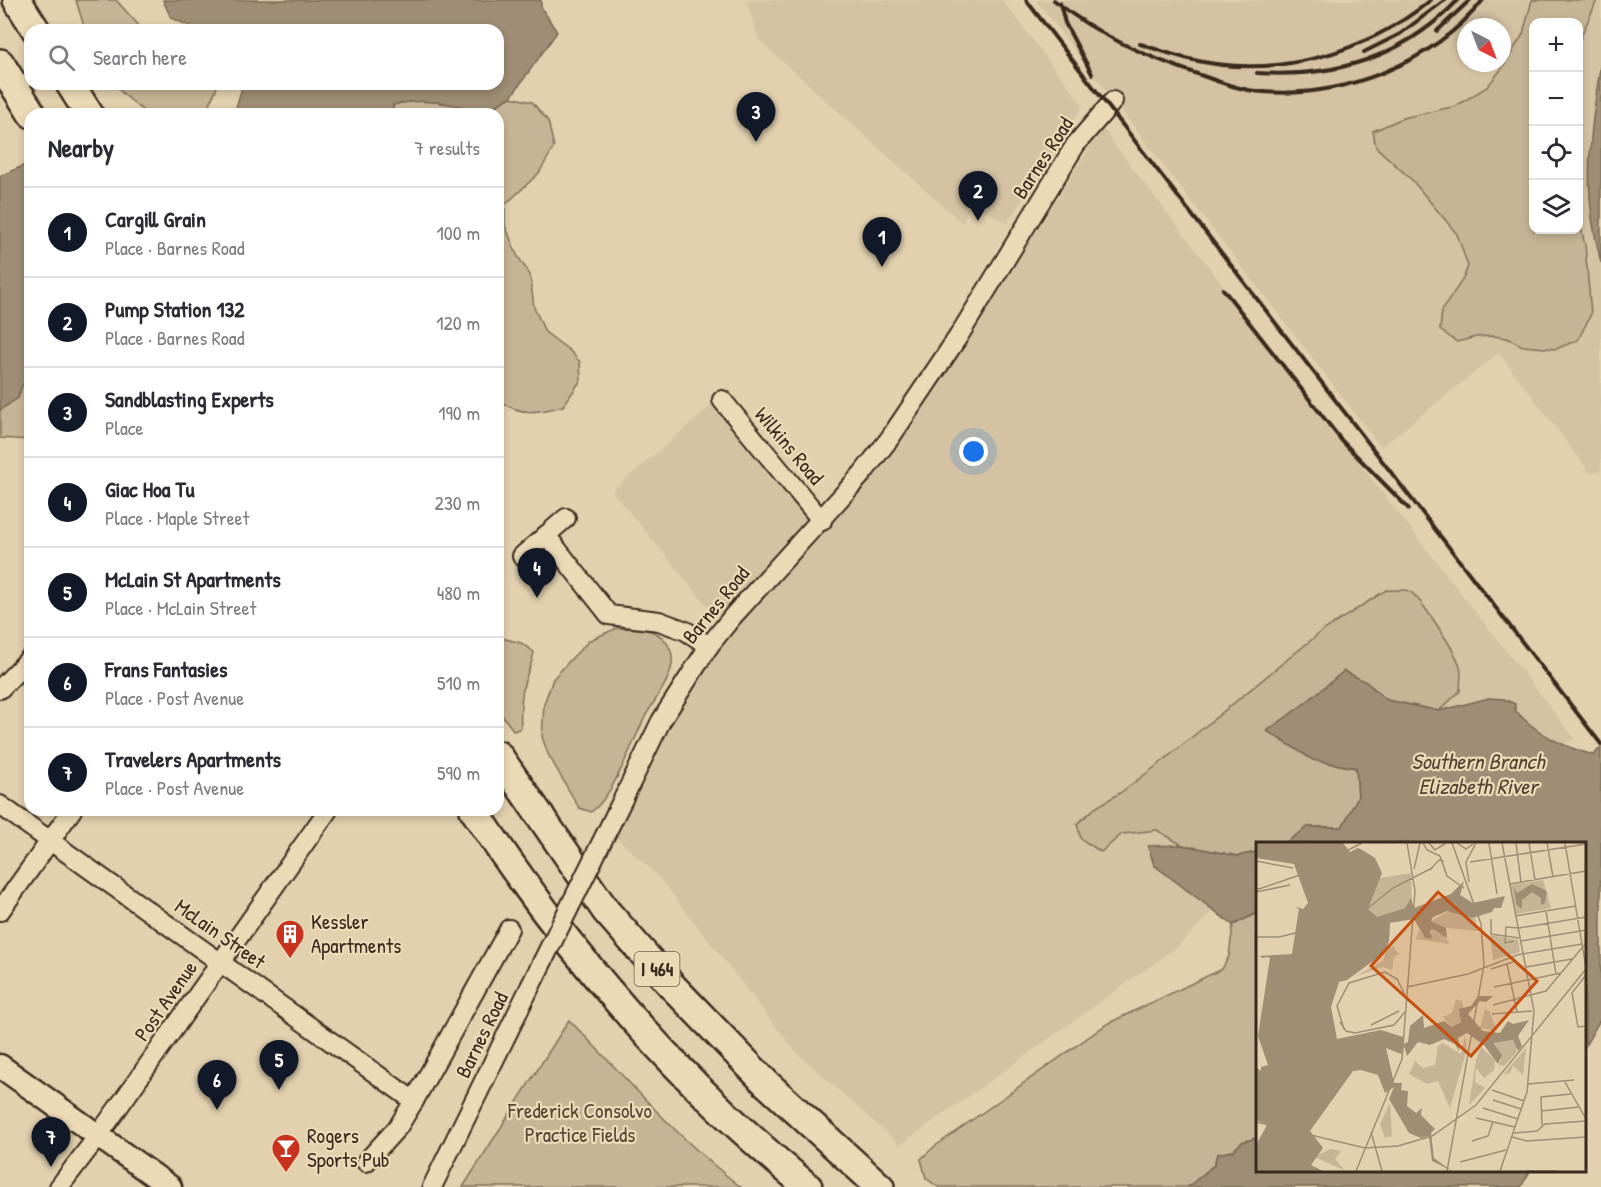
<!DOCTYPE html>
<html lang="en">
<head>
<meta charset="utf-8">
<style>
	body { margin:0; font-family:"Patrick Hand",sans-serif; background:#f2f2f3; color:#2b2b33 }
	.controls { position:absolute; right:18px; top:18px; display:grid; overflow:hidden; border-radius:12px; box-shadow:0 3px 9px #0003 }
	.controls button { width:54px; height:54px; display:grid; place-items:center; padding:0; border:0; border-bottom:2px solid #e1e1e2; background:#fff; color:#2b2b33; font:30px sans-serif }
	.compass { position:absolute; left:1457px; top:18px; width:54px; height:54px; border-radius:50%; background:#fff; box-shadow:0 3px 9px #0003; rotate:138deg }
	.you { position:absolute; left:974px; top:452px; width:21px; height:21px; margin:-15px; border:4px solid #fff; border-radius:50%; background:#1a73e8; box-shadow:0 0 0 9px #1a73e833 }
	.badge { display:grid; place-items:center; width:39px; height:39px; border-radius:50%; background:#111827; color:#fff; font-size:20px; font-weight:700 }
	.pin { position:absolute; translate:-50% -50px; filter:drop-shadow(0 2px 3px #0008) }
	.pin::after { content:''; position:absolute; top:32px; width:21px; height:18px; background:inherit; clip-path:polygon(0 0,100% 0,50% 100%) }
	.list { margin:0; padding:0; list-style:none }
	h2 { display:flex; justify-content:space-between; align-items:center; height:78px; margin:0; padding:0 24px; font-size:26px }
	h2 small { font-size:20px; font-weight:400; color:#7c7c81 }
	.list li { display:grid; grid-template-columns:39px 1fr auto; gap:18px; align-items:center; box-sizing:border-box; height:90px; padding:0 24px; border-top:2px solid #e1e1e2 }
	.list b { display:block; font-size:22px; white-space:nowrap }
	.list p { margin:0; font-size:20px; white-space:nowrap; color:#7c7c81 }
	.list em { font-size:20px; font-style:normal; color:#7c7c81 }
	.icon { flex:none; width:33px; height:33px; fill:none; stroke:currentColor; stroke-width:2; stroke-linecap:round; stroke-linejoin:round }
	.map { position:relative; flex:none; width:1601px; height:1187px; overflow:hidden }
	.search { position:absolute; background:#fff; box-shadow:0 3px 9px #0003; left:24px; top:24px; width:480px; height:66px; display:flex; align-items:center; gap:15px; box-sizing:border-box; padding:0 21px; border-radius:18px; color:#7c7c81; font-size:22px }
	.panel { position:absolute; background:#fff; box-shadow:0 3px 9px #0003; left:24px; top:108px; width:480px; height:708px; border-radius:18px }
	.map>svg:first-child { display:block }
</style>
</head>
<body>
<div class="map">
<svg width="1601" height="1187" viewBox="0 0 1601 1187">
	<rect width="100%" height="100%" fill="#e2d0ae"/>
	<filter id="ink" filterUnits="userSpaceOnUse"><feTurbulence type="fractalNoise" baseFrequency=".0167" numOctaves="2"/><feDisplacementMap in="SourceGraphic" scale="12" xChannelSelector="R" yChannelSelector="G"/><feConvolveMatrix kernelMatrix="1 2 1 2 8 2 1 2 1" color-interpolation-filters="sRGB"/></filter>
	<g filter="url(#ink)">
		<!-- built -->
		<g fill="#d4c2a2" fill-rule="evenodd">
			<polygon points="746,0 1002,0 1083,105 1007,223 972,204 962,223 759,40"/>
			<path d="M1036 0H1601V471L1590 473 1499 353 1381 447ZM1534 22H1578V230H1534ZM1466 27H1502V63H1466Z"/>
			<polygon points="1102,128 1374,482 1575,739 1346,843 1258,844 1257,884 1225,899 1177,947 900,1145 795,1051 658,876 615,836 680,706 719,649 752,610 824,533 879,470 918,417"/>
			<polygon points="717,401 814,518 720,621 612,491"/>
		</g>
		<!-- green -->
		<g fill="#c6b496" stroke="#806f5a" stroke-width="1.5">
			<polygon points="76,0 116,0 143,30 85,30"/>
			<polygon points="1532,0 1597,0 1579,41 1578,22 1534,22 1534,230 1578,230 1579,219 1585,245 1591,314 1578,340 1556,349 1523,346 1507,338 1493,336 1476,337 1457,342 1440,330 1442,310 1463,279 1468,266 1457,234 1412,180 1376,147 1373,131 1403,118 1456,106 1487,87 1503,67 1523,34"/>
			<polygon points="116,84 215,84 217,87 205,114 147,114 121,92"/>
			<path d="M511 97 532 102 548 121 554 147 539 173 505 205V225L517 255 530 275 534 307 545 332 570 351 580 362 581 380 563 406C537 413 521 416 498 400V114H393V105C422 97 454 103 483 113Z"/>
			<polygon points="30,375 30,440 0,438 0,409 18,398 22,385"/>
			<path d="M1386 590C1392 591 1403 589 1409 591 1419 595 1458 655 1460 667 1462 674 1460 683 1460 691L1439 711 1387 700 1366 682 1304 704 1268 731 1313 760 1356 768 1358 797 1342 827H1308L1285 843 1258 844 1257 852 1238 856 1182 845 1157 830 1122 834 1101 852 1081 839 1077 824 1095 808 1120 793 1159 764 1321 632Z"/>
			<path d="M617 628C636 629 660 626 669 647 673 654 673 661 671 669 667 686 653 702 645 717 632 743 613 797 591 812L579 808 548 754 542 737 544 704 553 679 572 658 590 640Z"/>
			<path d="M498 635 502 638 521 643 534 652C532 664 527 673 524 684 521 698 520 713 521 728L514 731 498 710Z"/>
			<polygon points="1257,913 1257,1138 1242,1142 1233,1151 1217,1154 1214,1165 1188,1187 938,1187 926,1178 921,1159 934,1147 1107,1024 1222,969 1229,956 1233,925"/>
			<path d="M569 1020C626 1077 676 1138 741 1187H463Z"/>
		</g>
		<!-- water -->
		<g fill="#9f8d74" stroke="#776552" stroke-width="1.5">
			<path d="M163 0H541V7L557 32 511 97 483 113C454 103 422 97 393 105V114H234L243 84H498V30H198L171 18Z"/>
			<path d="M1601 62V263C1598 248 1594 233 1592 218 1585 166 1593 113 1601 62Z"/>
			<polygon points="30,163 30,375 22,385 18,398 0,410 0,176"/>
			<path d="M1344 671 1366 682 1387 700 1439 711 1489 698 1504 699 1515 704V710C1534 732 1565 748 1594 755L1601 747V1018L1585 1046 1584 844 1285 843 1308 827H1342L1358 797 1356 768 1313 760 1267 731 1304 704Z"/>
			<polygon points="1182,845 1238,856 1257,852 1257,913 1233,925 1154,865 1148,846"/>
			<polygon points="1257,1138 1258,1170 1530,1171 1521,1187 1188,1187 1214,1165 1217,1154 1233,1151 1242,1142"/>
		</g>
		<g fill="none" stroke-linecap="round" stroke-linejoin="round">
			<!-- minor casing -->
			<g stroke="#3b2a1e" stroke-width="22">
				<g id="minor">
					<polyline points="722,400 822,521"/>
					<polyline points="546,535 609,615 659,621 686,631 709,646"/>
					<polyline points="522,556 566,518"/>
					<polyline points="0,689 30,658"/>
					<polyline points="623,799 661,721 709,646 733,616 862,474 890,438 958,337 1076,144 1113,101"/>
					<polyline points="0,805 414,1101"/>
					<polyline points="0,911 72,810"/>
					<polyline points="366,1162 398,1127 414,1101 509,929"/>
					<polyline points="59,1187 98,1136 328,810"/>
					<polyline points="432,1187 530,987"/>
				</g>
			</g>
			<!-- major casing -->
			<g stroke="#3b2a1e" stroke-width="27">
				<polyline id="major" points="0,1066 170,1187"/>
			</g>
			<!-- highway casing -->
			<g stroke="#3b2a1e" stroke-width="32">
				<g id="highway">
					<polyline points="17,0 36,30"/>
					<polyline points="0,63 32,114"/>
					<polyline points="70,84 89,114"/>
					<polyline points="498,755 606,911 673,987 766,1083 880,1187"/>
					<path d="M474 810C566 951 677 1080 808 1187"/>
				</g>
			</g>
			<!-- minor -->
			<use href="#minor" stroke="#ecdab7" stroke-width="18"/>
			<!-- major -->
			<use href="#major" stroke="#ecdab7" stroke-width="22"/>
			<!-- highway -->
			<use href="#highway" stroke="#ecdab7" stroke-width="27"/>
			<!-- rail -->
			<g stroke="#3b2a1e" stroke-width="4">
				<polyline points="1026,0 1601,744"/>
				<path d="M1054 0C1097 36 1150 58 1203 76 1222 83 1244 91 1264 92 1344 98 1433 63 1483 0"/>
				<polyline points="1060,3 1065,23 1092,74"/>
				<polyline points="1437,31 1470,0"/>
				<path d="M1140 44C1156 49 1172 55 1189 59 1274 80 1364 54 1431 0"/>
				<polyline points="1364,52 1400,34 1445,0"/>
				<path d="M1257 73C1334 78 1404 57 1458 0"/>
				<polyline points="1223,289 1342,441 1409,509"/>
			</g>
			<!-- minor-bridge casing -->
			<g stroke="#3b2a1e" stroke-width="22" stroke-linecap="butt">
				<polyline id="minor-bridge" points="530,987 623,799"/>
			</g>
			<!-- minor-bridge -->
			<use href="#minor-bridge" stroke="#ecdab7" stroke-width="18"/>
		</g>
	</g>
	<!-- icons -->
	<defs>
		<g id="building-pin" transform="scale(1.5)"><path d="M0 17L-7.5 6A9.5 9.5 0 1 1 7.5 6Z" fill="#c8321e" stroke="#ecdab7"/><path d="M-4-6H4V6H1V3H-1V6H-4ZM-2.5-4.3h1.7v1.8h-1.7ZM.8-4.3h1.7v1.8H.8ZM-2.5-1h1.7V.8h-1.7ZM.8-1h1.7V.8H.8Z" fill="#fff"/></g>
		<g id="bar-pin" transform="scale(1.5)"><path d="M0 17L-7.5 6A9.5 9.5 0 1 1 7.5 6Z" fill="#c8321e" stroke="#ecdab7"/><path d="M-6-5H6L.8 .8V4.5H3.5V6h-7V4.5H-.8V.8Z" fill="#fff"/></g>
	</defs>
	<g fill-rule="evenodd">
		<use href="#building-pin" x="290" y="934"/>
		<use href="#bar-pin" x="286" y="1148"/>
	</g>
	<g text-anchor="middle" stroke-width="4.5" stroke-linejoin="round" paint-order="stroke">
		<!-- shield labels -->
		<rect fill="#ecdab7" stroke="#705f4c" stroke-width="1.5" x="634.5" y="952" width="45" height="34" rx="4.5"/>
		<g font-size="20" font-weight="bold" fill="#3b2a1e">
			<text x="657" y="976">I 464</text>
		</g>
		<!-- street labels -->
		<g font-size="21" fill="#3b2a1e" stroke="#ecdab7">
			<text transform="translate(1043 158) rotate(-57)" y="7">Barnes Road</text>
			<text transform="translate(789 446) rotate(50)" y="7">Wilkins Road</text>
			<text transform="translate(716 605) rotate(-51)" y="7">Barnes Road</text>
			<text transform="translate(220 934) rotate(35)" y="7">McLain Street</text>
			<text transform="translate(166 1001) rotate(-55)" y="7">Post Avenue</text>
			<text transform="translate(482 1035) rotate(-64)" y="7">Barnes Road</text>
		</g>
		<!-- poi labels -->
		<g font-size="21" fill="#3b2a1e" stroke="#ecdab7" text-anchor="start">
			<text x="311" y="929">Kessler<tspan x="311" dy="24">Apartments</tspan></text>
			<text x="307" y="1143">Rogers<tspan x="307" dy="24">Sports Pub</tspan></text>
		</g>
		<!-- park labels -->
		<g font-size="21" fill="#574636" stroke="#ecdab7">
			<text x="580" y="1118">Frederick Consolvo<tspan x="580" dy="24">Practice Fields</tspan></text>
		</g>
		<!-- water labels -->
		<g font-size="22" font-style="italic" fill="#544334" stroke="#ecdab7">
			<text x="1478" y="769">Southern Branch<tspan x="1478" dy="25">Elizabeth River</tspan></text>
		</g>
	</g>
	<!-- overview -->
	<g transform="translate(1256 842)">
		<rect width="330" height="330" fill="#e2d0ae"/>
		<path d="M155 31 156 63 120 76 112 67 124 36ZM287 38 295 66 259 72 254 43ZM193 69 219 75 222 89 190 86 175 79ZM178 86 186 91 194 102 160 97 163 88 169 96 176 97 173 89ZM234 93 262 98 264 110 237 118ZM137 104 143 112 138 115 136 128 127 125 100 134 127 119 130 109ZM200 157 206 159 208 167H204L205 180 196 185 187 175 196 171ZM229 167 234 170 241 189 224 186ZM209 194 211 207 194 266 182 239 171 242 153 232 159 219 167 226 179 223 182 204 187 201 205 212ZM260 198V211L248 224 242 223 245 218 236 201ZM225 205 239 218 238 228 228 236 220 226 219 240 229 246 213 263 220 218ZM270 206 267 233 257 224 254 231 247 233ZM134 261 136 294 129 296 124 282ZM74 307 85 309 79 317 88 328 58 315Z" fill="#c6b496"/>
		<path d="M0 1H87L94 10 102 6 108 9 119 16 126 31 112 67 121 75 149 66 155 56 158 66 195 52 208 39 204 53 217 61 249 54 245 66H238L236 70 216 76 191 69 177 75 175 79 190 86 191 96 177 87 173 89 177 97 169 96 158 77 134 81 133 99 128 111 91 138 83 140 75 165 81 197 125 188 147 195 148 202 152 200 154 184 167 173 168 186 188 179 196 185 205 180 203 167 215 164 222 154H237L230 160 224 159 212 172 227 189 244 191 252 179 257 182 273 178 262 194 266 204 262 209 257 198 237 201 246 213 242 222 228 203 211 191 202 196 203 209 199 202 188 197 174 203 162 200 151 214 148 204 145 212 130 206 138 241H146L145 248 152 249 151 264 160 271 166 266 165 273 179 287 175 291 178 316 196 329 176 319 173 294 165 296 153 291 133 257 138 245 129 251 122 233 105 228 97 229 54 289 67 306 55 323 67 329H0V303L11 283 0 278V225L5 229V225L12 223 2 194 14 116 12 115 7 116 3 114 36 112 43 66 39 67 42 65 47 67 52 61 38 22 0 16ZM276 42 291 49 289 61 285 63V56L276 50 266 58V67L260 62 258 45 261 51Z" fill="#9f8d74"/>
		<path fill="none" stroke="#9f8e74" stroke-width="1.5" d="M167 1 171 8 184 14M173 1 179 8 190 1M201 1 210 7 217 2M233 1 241 52M260 1 265 40M273 1 279 38M291 1 297 35M309 1 330 126M184 14 191 34 208 46M0 19 37 26M214 20 330 2M158 27 164 1M174 28 183 18 188 19M213 40 210 20 220 1M254 42 330 29M0 48 41 34 106 1M0 50 34 43M290 69 300 132M259 74 320 64M235 77V92L263 96M0 95H23L100 76 137 46 176 26M258 99 249 101 250 85 263 86 330 75M265 99 330 88M251 122 261 170M270 125 316 117M235 127 257 120M330 133 316 151 322 185 330 184M151 145 212 132 261 113 326 102M238 145 305 131M237 163 290 149 330 101M236 172 276 169M84 180 90 189 99 191 138 183 149 170M115 183 143 169M88 187 81 164 93 141 129 130 141 137 149 153M309 240 330 277M272 242 318 238M236 248 268 259M237 258 265 267M227 266 262 277M285 269 323 265M220 276 259 285M0 280 109 306 142 304 176 294 220 263 330 127M286 283 285 255 315 252M115 290 126 329M258 291 281 289 289 282 330 279M256 295 271 299 330 295M216 299 232 294 237 280M204 320 250 308M100 329 146 217 159 49 151 1M191 329 228 123 225 82 196 1M244 329 271 250 278 169 246 1M270 329H301"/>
		<path fill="#c55010" fill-opacity="0.15" stroke="#c55010" stroke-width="3" d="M182 50 281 139 215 214 115 124Z"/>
		<rect width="330" height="330" fill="none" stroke="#3b2a1e" stroke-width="3"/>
	</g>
</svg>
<div class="controls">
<button>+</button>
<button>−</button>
<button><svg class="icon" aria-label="locate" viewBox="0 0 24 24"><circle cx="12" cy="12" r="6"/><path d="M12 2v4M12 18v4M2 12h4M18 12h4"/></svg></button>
<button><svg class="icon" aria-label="layers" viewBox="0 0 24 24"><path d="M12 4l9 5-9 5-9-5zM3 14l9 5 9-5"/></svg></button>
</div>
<svg class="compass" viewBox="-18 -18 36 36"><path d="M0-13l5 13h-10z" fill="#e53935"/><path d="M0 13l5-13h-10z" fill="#7c7c81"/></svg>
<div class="you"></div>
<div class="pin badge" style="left:882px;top:267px">1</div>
<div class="pin badge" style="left:978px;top:221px">2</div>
<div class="pin badge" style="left:756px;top:142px">3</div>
<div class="pin badge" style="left:537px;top:598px">4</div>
<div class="pin badge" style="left:279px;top:1090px">5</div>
<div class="pin badge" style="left:217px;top:1110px">6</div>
<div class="pin badge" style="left:51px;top:1167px">7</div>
<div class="search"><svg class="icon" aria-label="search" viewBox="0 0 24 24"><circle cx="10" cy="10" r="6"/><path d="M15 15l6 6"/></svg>Search here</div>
<section class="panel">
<h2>Nearby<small>7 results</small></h2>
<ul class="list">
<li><span class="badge">1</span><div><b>Cargill Grain</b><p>Place · Barnes Road</p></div><em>100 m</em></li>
<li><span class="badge">2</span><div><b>Pump Station 132</b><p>Place · Barnes Road</p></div><em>120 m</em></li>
<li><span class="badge">3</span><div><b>Sandblasting Experts</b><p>Place</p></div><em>190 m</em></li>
<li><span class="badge">4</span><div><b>Giac Hoa Tu</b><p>Place · Maple Street</p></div><em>230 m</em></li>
<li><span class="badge">5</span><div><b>McLain St Apartments</b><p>Place · McLain Street</p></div><em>480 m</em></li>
<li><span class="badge">6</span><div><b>Frans Fantasies</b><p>Place · Post Avenue</p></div><em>510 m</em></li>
<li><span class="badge">7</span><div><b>Travelers Apartments</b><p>Place · Post Avenue</p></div><em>590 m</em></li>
</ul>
</section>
</div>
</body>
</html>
